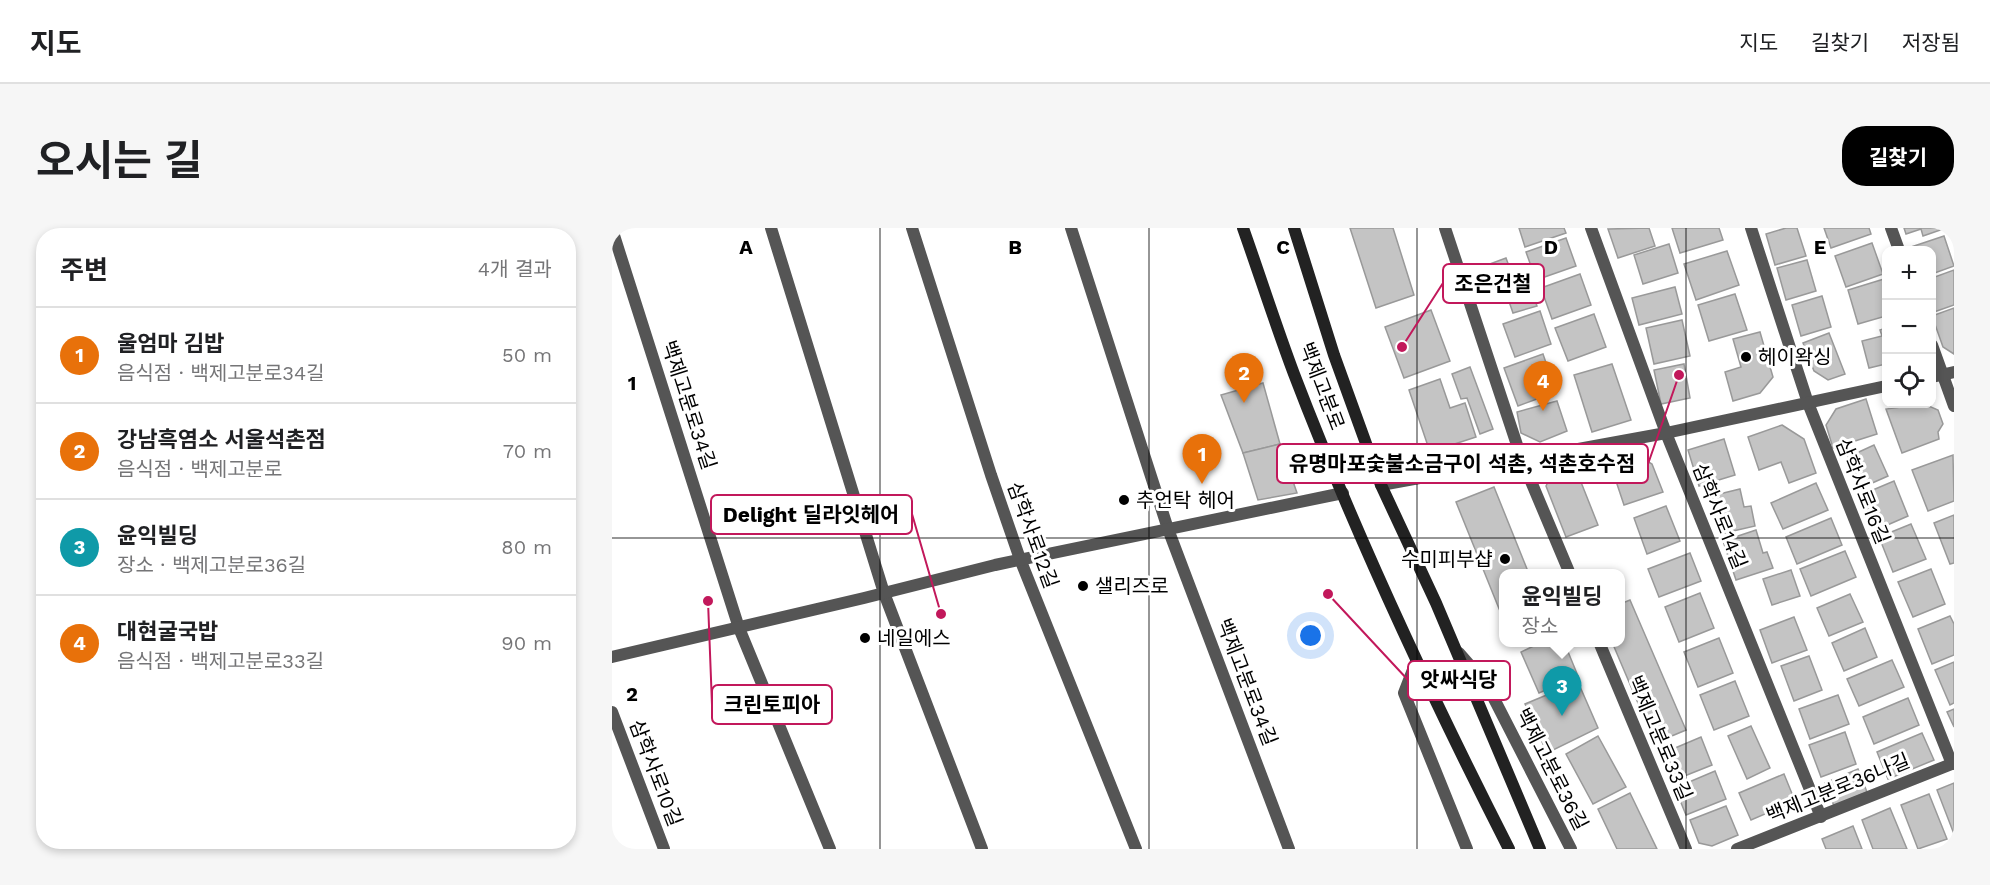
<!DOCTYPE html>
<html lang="ko">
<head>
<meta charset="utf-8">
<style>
	body { margin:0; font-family:"Work Sans","Noto Sans KR",sans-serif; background:#f6f6f6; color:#202124 }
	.controls { position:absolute; right:18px; top:18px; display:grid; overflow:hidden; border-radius:12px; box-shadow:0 3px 9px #0003 }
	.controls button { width:54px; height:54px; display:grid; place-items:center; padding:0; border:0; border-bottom:2px solid #e0e0e0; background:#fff; color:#202124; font:30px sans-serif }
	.you { position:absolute; left:699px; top:408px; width:21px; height:21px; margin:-15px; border:4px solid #fff; border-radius:50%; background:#1a73e8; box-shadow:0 0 0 9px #1a73e833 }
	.badge { display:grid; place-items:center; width:39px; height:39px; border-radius:50%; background:#000; color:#fff; font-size:20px; font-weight:700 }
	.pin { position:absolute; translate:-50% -50px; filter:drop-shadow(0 2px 3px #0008) }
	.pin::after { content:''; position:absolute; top:32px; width:21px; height:18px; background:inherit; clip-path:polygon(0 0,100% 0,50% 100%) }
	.popup { position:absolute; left:887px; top:341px; width:126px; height:78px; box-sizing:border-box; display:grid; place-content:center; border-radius:12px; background:#fff; filter:drop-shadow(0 2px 4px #0005); font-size:20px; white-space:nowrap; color:#757577 }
	.popup b { font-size:22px; color:#202124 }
	.popup::after { content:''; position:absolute; left:50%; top:100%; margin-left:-12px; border:12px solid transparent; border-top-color:#fff }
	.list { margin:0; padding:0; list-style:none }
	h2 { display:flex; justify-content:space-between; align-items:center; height:78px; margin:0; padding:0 24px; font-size:26px }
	h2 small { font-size:20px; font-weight:400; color:#757577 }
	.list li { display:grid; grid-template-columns:39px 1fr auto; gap:18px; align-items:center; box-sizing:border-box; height:96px; padding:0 24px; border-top:2px solid #e0e0e0 }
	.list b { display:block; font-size:22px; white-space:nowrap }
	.list p { margin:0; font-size:20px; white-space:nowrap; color:#757577 }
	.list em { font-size:20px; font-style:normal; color:#757577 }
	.icon { flex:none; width:33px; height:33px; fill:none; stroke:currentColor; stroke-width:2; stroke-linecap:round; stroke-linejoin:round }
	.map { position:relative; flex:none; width:1342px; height:621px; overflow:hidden; border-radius:24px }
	header { display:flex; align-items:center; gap:36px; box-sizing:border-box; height:84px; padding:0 30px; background:#fff; border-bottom:2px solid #e0e0e0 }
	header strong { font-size:28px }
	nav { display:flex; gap:33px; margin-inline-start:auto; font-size:21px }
	.intro { display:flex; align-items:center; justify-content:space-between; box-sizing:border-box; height:144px; padding:0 36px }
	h1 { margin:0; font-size:42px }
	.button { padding:15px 27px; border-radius:24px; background:#000; color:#fff; font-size:21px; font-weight:700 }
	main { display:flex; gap:36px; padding:0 36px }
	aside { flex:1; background:#fff; border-radius:24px; box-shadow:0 3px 9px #0003 }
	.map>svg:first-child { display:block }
</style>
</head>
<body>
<header>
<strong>지도</strong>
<nav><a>지도</a><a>길찾기</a><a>저장됨</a></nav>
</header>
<div class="intro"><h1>오시는 길</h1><a class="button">길찾기</a></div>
<main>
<aside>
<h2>주변<small>4개 결과</small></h2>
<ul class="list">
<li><span class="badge" style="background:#e8710a">1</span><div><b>울엄마 김밥</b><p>음식점 · 백제고분로34길</p></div><em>50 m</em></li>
<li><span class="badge" style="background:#e8710a">2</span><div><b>강남흑염소 서울석촌점</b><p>음식점 · 백제고분로</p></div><em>70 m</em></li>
<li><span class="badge" style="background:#0f9aa8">3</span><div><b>윤익빌딩</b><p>장소 · 백제고분로36길</p></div><em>80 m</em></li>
<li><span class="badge" style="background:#e8710a">4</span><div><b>대현굴국밥</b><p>음식점 · 백제고분로33길</p></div><em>90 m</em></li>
</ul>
</aside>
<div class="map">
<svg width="1342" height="621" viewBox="0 0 1342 621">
	<rect width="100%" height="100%" fill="#fff"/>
	<!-- building -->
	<g fill="#c4c4c4" stroke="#999" stroke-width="1.5">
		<polygon points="738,0 781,0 802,67 764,80"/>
		<polygon points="907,0 952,0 954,5 913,19"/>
		<polygon points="1037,0 1043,18 1006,30 996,1"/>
		<polygon points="1060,0 1107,0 1111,12 1068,25"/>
		<polygon points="1174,0 1185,0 1194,28 1163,37 1154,6"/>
		<polygon points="1212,0 1257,0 1259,6 1219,20"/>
		<polygon points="1292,0 1334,0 1311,8 1309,1 1294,6"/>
		<polygon points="1332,8 1342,38 1320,46 1320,22 1300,22 1299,19"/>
		<polygon points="954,10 964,38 924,52 914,24"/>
		<polygon points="1260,15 1271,46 1234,59 1223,28"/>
		<polygon points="1057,16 1066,45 1031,56 1022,27"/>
		<polygon points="1115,23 1127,57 1084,72 1072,36"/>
		<polygon points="894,30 901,49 866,62 859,43"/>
		<polygon points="1195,32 1204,63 1174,72 1165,40"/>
		<polygon points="1342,42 1342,77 1322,84 1320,77 1320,50"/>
		<polygon points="968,46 979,77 940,91 929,60"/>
		<polygon points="1272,51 1274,58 1274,88 1246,96 1236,62"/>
		<polygon points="916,52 925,78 901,85 892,59"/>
		<polygon points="1063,59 1070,86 1027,97 1020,70"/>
		<polygon points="1123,66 1135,102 1097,113 1086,77"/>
		<polygon points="1210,68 1219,99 1189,108 1180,77"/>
		<polygon points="1342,80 1342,126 1331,119 1320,88"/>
		<polygon points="819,82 838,133 792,150 773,99"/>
		<polygon points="928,83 939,116 903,129 891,96"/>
		<polygon points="982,86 994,119 956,133 943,100"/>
		<polygon points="1070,92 1078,128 1042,136 1034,100"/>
		<polygon points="1274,100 1274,136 1257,140 1250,113 1270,108 1268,102"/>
		<polygon points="1148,104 1161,149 1148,165 1121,173 1113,144 1129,139 1121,111"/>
		<polygon points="1217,105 1233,146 1216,152 1202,143 1191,115"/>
		<polygon points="931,126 944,164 906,178 892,140"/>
		<polygon points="1000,136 1019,192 980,204 962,147"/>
		<polygon points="1072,136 1078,170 1049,176 1042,142"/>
		<polygon points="858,139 881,201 868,206 855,170 849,171 840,146"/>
		<polygon points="828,151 838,180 853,175 864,209 818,224 797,162"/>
		<polygon points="651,155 668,216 631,225 609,167"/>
		<polygon points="1254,171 1265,206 1221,220 1214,197 1224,181"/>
		<polygon points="945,173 955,203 928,214 909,205 905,184"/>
		<polygon points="1312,176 1326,182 1331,196 1326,204 1327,211 1290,225 1274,181"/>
		<polygon points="1170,197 1192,211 1204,245 1177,255 1169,234 1147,242 1136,209"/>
		<polygon points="1112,211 1123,247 1087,258 1076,222"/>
		<polygon points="668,216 685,265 646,272 631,225"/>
		<polygon points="1262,217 1276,248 1249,260 1236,229"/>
		<polygon points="1341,227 1342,273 1316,283 1300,242"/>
		<polygon points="1030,230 1040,236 1051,264 1012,277 998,235"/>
		<polygon points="961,234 986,297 954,309 934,258 942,242"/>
		<polygon points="1282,253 1296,288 1264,302 1249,267"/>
		<polygon points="1204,255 1216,282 1171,301 1159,275"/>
		<polygon points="882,259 917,346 892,346 892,393 844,274"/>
		<polygon points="1128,261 1132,279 1139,278 1143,298 1108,306 1099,268"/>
		<polygon points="1054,278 1068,313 1035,326 1022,290"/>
		<polygon points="1342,287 1342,335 1338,336 1322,295"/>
		<polygon points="1219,290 1230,317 1185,336 1174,309"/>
		<polygon points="1299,296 1314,331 1281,344 1267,309"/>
		<polygon points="1144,302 1151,325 1155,324 1161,340 1124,352 1111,313"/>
		<polygon points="1233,323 1244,349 1199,368 1188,341"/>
		<polygon points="1078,325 1089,353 1047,369 1036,341"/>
		<polygon points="1319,341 1333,376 1301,389 1286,354"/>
		<polygon points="1179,342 1188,368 1160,377 1151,351"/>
		<polygon points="1088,365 1102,400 1067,414 1053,379"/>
		<polygon points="1238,366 1251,394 1217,408 1205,380"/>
		<polygon points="1018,372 1074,502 1043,515 1000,414 1008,414 1008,376"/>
		<polygon points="1338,388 1342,396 1342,427 1320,436 1306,401"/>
		<polygon points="1182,389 1195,422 1160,435 1148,402"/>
		<polygon points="1253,400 1265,429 1232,443 1220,415"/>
		<polygon points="1107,410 1121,445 1086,459 1072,424"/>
		<polygon points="930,414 952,414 966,448 927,465 909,424"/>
		<polygon points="1197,428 1210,462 1182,473 1169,438"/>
		<polygon points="1280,432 1292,459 1247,478 1235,451"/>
		<polygon points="1342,434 1342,475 1338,477 1323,442"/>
		<polygon points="1123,453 1137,488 1102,502 1088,467"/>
		<polygon points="966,454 986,500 935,525 913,476"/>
		<polygon points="1226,467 1237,496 1198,511 1187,481"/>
		<polygon points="1296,470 1307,497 1262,516 1251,489"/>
		<polygon points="1342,481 1342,499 1335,484"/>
		<polygon points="1139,498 1158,540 1135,551 1116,508"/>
		<polygon points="1233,504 1244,536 1209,549 1197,517"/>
		<polygon points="1310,505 1322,532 1276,551 1265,524"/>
		<polygon points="986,508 1014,559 981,576 954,526"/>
		<polygon points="1089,509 1100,537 1060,553 1049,526"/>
		<polygon points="1246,541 1255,564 1222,578 1213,555"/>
		<polygon points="1103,543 1114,571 1074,587 1063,560"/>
		<polygon points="1172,546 1183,573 1139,592 1127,565"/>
		<polygon points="1342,555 1342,606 1325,562"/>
		<polygon points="1018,565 1045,621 1005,621 986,581"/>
		<polygon points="1317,566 1335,611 1306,621 1289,577"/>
		<polygon points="1114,578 1126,607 1100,618 1087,615 1078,592"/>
		<polygon points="1278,580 1295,621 1261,621 1250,592"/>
		<polygon points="1241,598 1250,621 1214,621 1210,611"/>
	</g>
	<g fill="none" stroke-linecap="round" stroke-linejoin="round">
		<!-- street -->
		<g stroke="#555" stroke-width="12">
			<polyline points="159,0 272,365 370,621"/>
			<polyline points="300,0 379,247 408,331 524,621"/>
			<polyline points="459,0 556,301 677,621"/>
			<polyline points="833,0 910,232 958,346"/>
			<polyline points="979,0 1054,205 1209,589"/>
			<polyline points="1139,0 1196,175 1340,536"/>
			<polyline points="1279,0 1287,22"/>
			<polyline points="0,1 127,400 218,621"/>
			<polyline points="1320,117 1342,178"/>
			<polyline points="1320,149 1342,144"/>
			<polyline points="769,257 1054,205 1274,158"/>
			<polyline points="987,414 1074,621"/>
			<polyline points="847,425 875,457 959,621"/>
			<polyline points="0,429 252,370 383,337 731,265"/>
			<polyline points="804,434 792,465 855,621"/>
			<polyline points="0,484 52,621"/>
			<polyline points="1125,621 1342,535"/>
		</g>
		<!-- secondary -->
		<g stroke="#222" stroke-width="12">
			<path d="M631 0C648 48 664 98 682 146 744 308 818 466 897 621"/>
			<polyline points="682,0 722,127 769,257 824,375 928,621"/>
		</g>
	</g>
	<!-- grid -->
	<path fill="none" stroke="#000" stroke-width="1.5" stroke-opacity="0.55" d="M268 0V621M537 0V621M805 0V621M1074 0V621M0 310H1342"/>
	<!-- markers -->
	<g fill="#000" stroke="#fff" stroke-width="2">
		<circle cx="1134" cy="129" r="6"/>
		<circle cx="512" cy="272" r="6"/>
		<circle cx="893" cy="331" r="6"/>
		<circle cx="471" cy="358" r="6"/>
		<circle cx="253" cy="410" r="6"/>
	</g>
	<g text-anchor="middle" stroke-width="6" stroke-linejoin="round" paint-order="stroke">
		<!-- poi labels -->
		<g font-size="20" fill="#000" stroke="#fff" text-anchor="start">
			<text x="1146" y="136">헤이왁싱</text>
			<text x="524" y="279">추언탁 헤어</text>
			<text x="881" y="338" text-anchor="end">수미피부샵</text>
			<text x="483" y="365">샐리즈로</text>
			<text x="265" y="417">네일에스</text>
		</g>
		<!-- street labels -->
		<g font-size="20" fill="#000" stroke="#fff">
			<text transform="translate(710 158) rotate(69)" y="7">백제고분로</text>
			<text transform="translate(77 177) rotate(72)" y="7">백제고분로34길</text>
			<text transform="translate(1251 263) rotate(68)" y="7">삼학사로16길</text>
			<text transform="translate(1108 288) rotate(68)" y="7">삼학사로14길</text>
			<text transform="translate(421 307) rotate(70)" y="7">삼학사로12길</text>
			<text transform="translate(635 454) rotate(69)" y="7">백제고분로34길</text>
			<text transform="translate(1048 510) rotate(67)" y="7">백제고분로33길</text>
			<text transform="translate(940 541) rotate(63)" y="7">백제고분로36길</text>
			<text transform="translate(44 545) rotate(69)" y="7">삼학사로10길</text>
			<text transform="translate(1226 560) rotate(-22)" y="7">백제고분로36나길</text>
		</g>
	</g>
	<g font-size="20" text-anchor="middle" font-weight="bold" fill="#000" stroke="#fff" stroke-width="6" stroke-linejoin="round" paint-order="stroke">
		<text x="134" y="26">A</text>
		<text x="403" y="26">B</text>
		<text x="671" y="26">C</text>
		<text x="939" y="26">D</text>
		<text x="1208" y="26">E</text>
		<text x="20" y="162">1</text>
		<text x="20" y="473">2</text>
	</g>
	<!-- callouts -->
	<path fill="none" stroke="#c2185b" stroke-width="2" d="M790 119L831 55M1067 147L1036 236M329 386L300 286M716 366L796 452M96 373L100 477"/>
	<g fill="#c2185b" stroke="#fff" stroke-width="2">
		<circle cx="790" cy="119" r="6"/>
		<circle cx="1067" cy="147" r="6"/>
		<circle cx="329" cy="386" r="6"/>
		<circle cx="716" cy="366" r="6"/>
		<circle cx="96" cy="373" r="6"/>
	</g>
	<g fill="#fff" stroke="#c2185b" stroke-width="2">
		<rect x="831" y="36" width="101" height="39" rx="6"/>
		<rect x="665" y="216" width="371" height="39" rx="6"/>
		<rect x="99" y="267" width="201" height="39" rx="6"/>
		<rect x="796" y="433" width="102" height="39" rx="6"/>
		<rect x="100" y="457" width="120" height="39" rx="6"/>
	</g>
	<g font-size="21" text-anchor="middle" font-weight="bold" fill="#000">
		<text x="881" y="63">조은건철</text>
		<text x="850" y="243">유명마포숯불소금구이 석촌, 석촌호수점</text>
		<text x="199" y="294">Delight 딜라잇헤어</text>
		<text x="847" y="459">앗싸식당</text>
		<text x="160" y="484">크린토피아</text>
	</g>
</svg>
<div class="controls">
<button>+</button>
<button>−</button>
<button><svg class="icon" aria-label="locate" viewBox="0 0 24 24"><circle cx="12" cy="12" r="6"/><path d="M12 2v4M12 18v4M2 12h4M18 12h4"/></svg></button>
</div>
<div class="you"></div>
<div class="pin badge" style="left:590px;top:256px;background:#e8710a">1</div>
<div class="pin badge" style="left:632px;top:175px;background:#e8710a">2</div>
<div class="pin badge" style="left:950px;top:488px;background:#0f9aa8">3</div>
<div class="popup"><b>윤익빌딩</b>장소</div>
<div class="pin badge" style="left:931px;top:183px;background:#e8710a">4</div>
</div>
</main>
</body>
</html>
